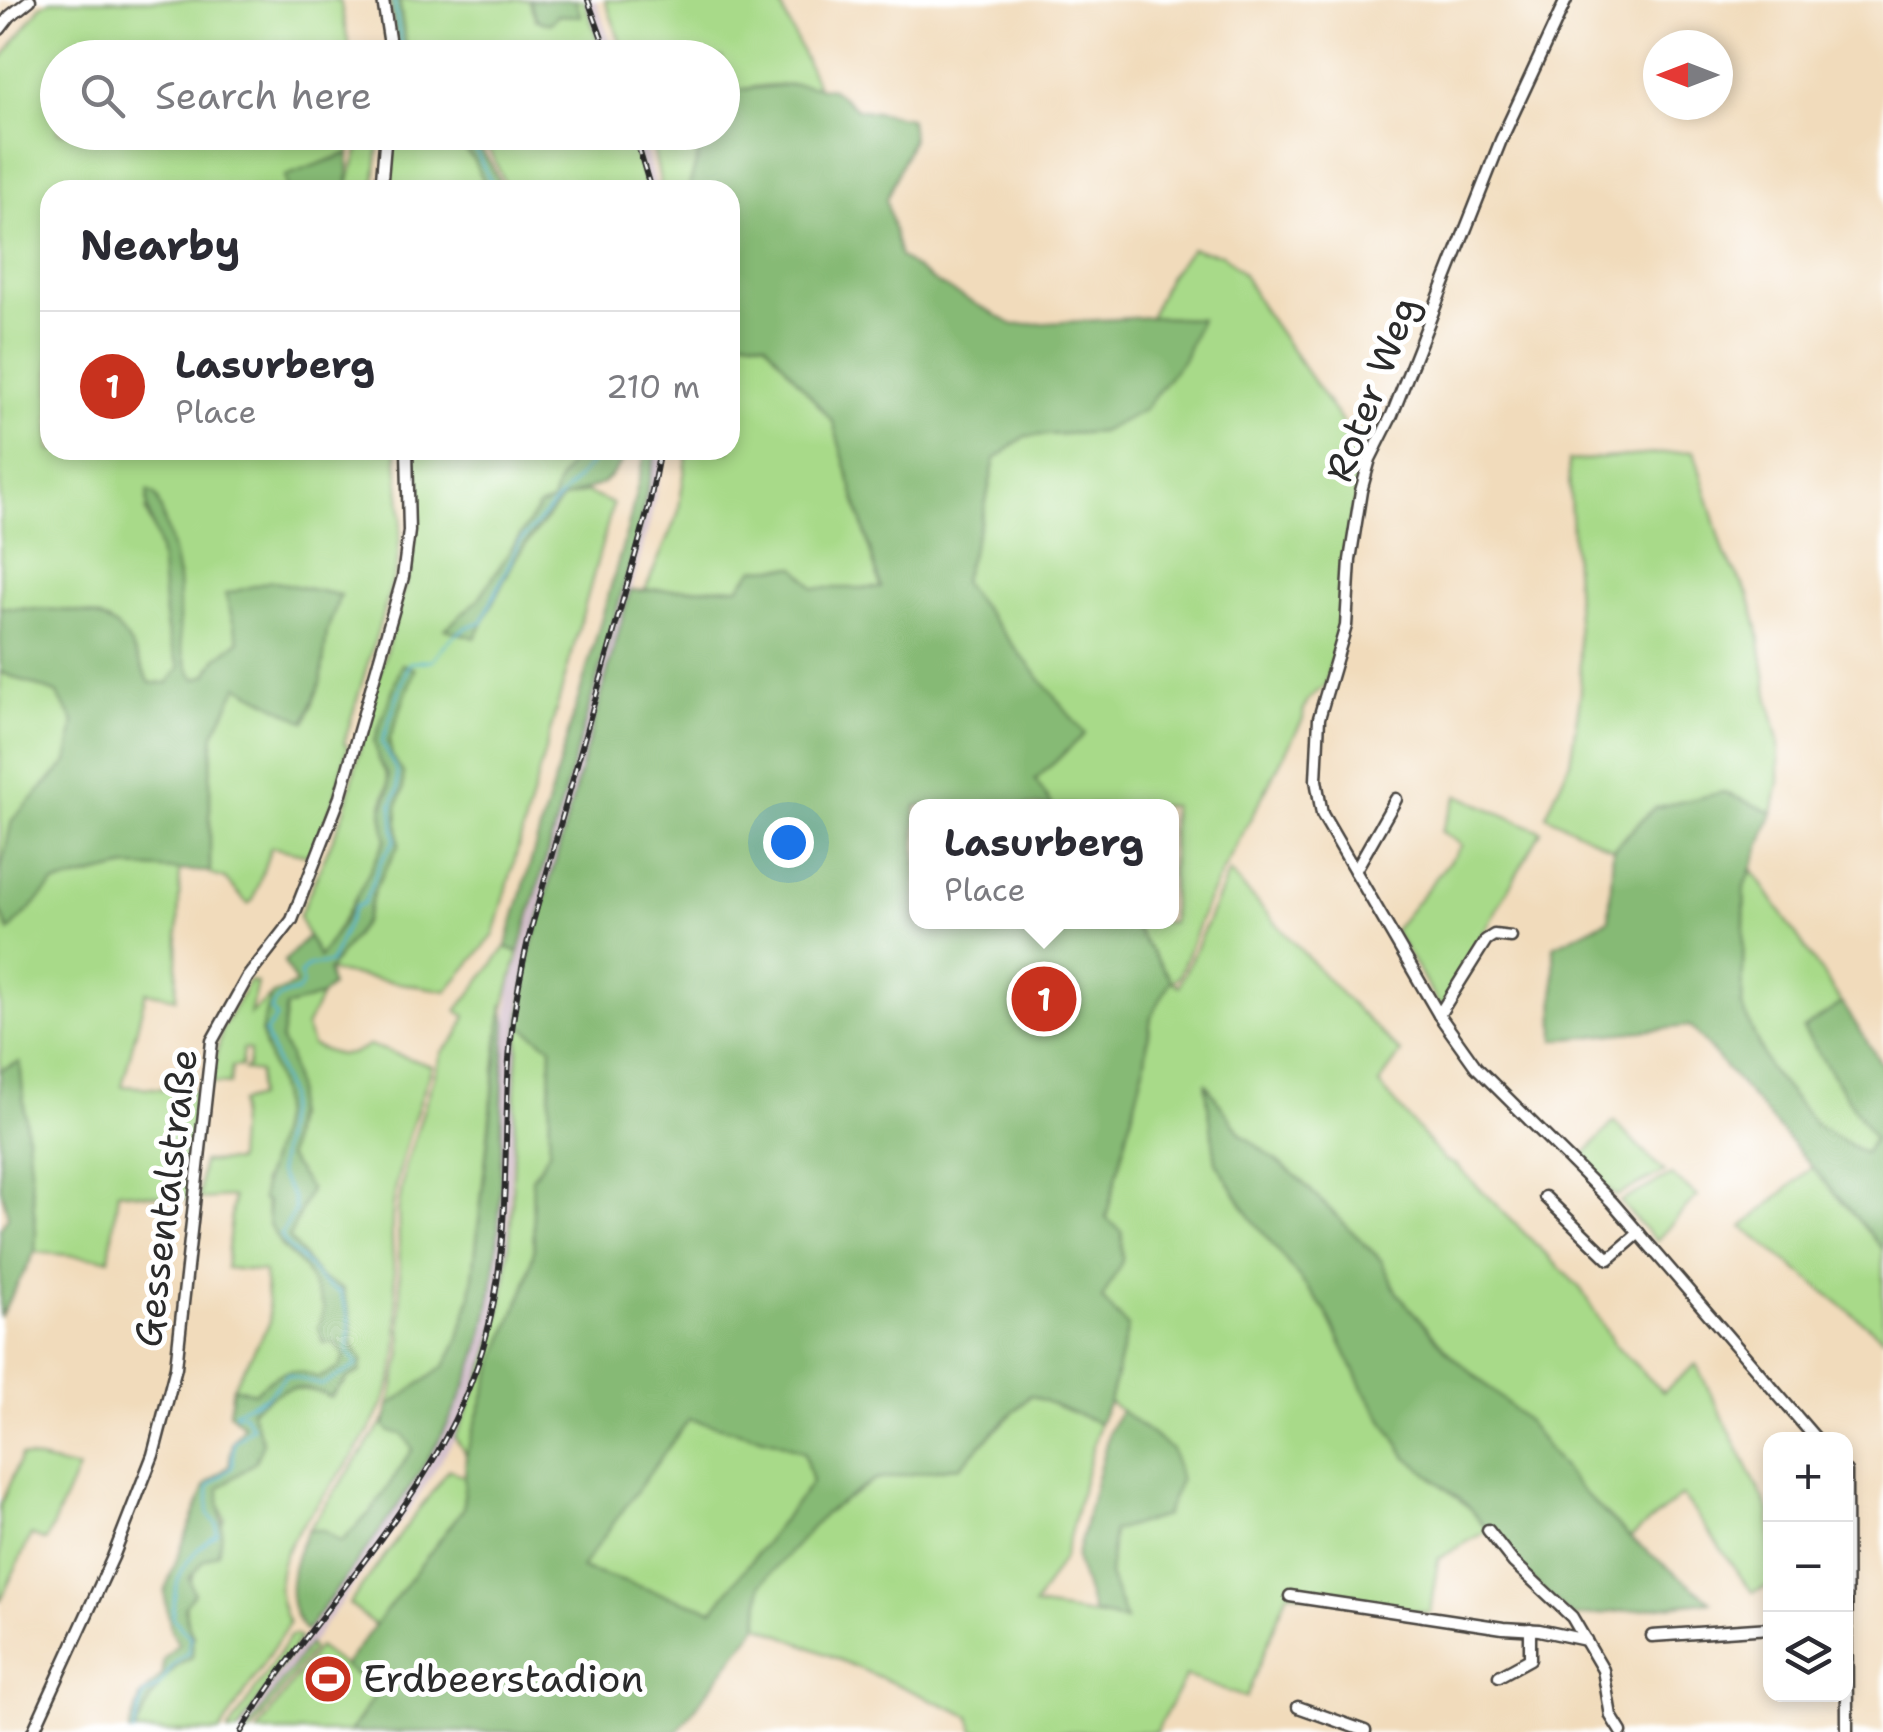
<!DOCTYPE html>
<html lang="en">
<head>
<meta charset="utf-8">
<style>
	body { margin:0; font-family:"Shantell Sans",sans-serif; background:#f2f2f3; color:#2b2b33 }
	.controls { position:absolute; right:30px; bottom:30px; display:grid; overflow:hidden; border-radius:20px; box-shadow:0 5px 15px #0003 }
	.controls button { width:90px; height:90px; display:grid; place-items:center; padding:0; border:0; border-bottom:2px solid #e1e1e2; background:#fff; color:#2b2b33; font:50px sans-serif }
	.compass { position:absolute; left:1643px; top:30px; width:90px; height:90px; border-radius:50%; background:#fff; box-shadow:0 5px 15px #0003; rotate:270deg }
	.you { position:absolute; left:788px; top:842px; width:35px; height:35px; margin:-25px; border:8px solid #fff; border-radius:50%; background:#1a73e8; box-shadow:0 0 0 15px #1a73e833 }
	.badge { display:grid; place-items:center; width:65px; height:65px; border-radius:50%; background:#c8321e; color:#fff; font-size:32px; font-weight:700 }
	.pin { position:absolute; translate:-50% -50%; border:5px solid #fff; box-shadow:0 2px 10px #0006 }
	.popup { position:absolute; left:909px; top:799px; width:270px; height:130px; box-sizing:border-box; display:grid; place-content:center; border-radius:20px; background:#fff; filter:drop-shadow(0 2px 8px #0005); font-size:32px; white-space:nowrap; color:#7c7c81 }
	.popup b { font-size:38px; color:#2b2b33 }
	.popup::after { content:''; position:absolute; left:50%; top:100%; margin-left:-20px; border:20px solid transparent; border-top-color:#fff }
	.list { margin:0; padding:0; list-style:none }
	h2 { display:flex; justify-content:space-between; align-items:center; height:130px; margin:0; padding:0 40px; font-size:42px }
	h2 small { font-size:32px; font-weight:400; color:#7c7c81 }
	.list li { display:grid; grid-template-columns:65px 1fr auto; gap:30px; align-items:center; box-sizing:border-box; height:150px; padding:0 40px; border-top:2px solid #e1e1e2 }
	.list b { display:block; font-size:38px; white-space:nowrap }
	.list p { margin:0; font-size:32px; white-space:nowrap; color:#7c7c81 }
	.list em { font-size:32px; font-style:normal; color:#7c7c81 }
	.icon { flex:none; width:55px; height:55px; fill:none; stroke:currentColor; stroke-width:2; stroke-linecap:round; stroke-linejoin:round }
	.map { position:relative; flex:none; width:1883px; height:1732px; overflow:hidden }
	.search { position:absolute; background:#fff; box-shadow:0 5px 15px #0003; left:40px; top:40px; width:700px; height:110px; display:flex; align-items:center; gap:25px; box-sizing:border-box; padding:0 35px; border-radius:55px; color:#7c7c81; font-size:38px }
	.panel { position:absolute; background:#fff; box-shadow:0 5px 15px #0003; left:40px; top:180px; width:700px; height:280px; border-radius:30px }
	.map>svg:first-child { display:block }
</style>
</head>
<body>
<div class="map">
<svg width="1883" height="1732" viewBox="0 0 1883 1732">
	<rect width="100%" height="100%" fill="#fff"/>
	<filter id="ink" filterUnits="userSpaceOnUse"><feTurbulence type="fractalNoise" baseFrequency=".01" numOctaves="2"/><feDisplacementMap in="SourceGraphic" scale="20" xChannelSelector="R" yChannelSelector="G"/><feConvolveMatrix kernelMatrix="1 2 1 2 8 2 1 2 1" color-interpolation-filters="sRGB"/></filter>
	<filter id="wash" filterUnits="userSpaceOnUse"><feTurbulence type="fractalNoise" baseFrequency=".0048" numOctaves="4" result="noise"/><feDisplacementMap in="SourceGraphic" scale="40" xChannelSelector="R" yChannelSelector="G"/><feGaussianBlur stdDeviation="2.25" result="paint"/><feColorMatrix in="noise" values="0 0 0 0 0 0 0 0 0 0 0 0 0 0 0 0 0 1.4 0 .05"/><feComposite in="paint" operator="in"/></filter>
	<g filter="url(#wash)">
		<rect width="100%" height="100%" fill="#f1dbbb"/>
		<!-- industrial -->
		<g fill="#d1bdc9">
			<polygon points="584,0 596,0 616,57 604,57"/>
			<polygon points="630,133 641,133 657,190 647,190"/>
			<polygon points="656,450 666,450 650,522 522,995 516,1063 507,1260 499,1318 487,1360 455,1438 413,1505 246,1732 237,1732 427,1462 454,1412 476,1355 488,1304 498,1224 502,1075 510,990 635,547"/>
		</g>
		<!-- green -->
		<g fill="#a8da89" stroke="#6a825a" stroke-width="2.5">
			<path d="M51 0H340L351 57 58 58V132L352 133 349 153 285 176 287 190H50V450H396L402 516 397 566 344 743 348 746 335 798 312 856 271 847 253 900 248 904 225 879 210 874V777L214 734 238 685 306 721 321 681 327 631 340 595H226L239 641 217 658 207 675 196 680 185 665 178 639V575L145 509C149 519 154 530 157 540 169 584 156 624 180 667L167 684 150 683C141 668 134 647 123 634 95 601 36 613 0 607V61L40 7Z"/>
			<polygon points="399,0 529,0 536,20 557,15 580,16 575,0 584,0 604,57 413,57 407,53"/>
			<path d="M605 0H778L818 87C788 83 750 83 723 97L722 58 626 57Z"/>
			<polygon points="391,132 453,133 474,161 488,190 386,190"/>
			<path d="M359 133H380L374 190H348C348 170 363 153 359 133Z"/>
			<polygon points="475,133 630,133 647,190 508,190 491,153"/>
			<polygon points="650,133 699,133 701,146 688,190 662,190"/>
			<path d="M1191 249 1222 254 1242 273 1264 311 1367 458 1352 512 1343 627 1324 687C1310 696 1303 702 1303 719L1207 901 1179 977 1172 981 1179 986 1229 872 1342 995 1401 1053 1379 1084 1444 1160 1456 1165 1581 1289 1614 1344 1663 1392 1696 1364 1770 1512V1586L1752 1592 1682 1495 1630 1538 1578 1487 1524 1418 1447 1351 1397 1293 1381 1260 1296 1176 1240 1133 1206 1084 1249 1215 1325 1310 1364 1390 1407 1457 1470 1508 1488 1530 1438 1559 1430 1613 1288 1592 1246 1698 1186 1676 1156 1732H974L970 1716 758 1625 761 1584 825 1513 875 1480 960 1466 1031 1395 1099 1423 1064 1557 1034 1606 1125 1620 1109 1576 1113 1530 1165 1516 1172 1450 1109 1402 1128 1327 1102 1298 1122 1261 1106 1218 1144 1067 1151 1017 1171 980 1131 922H1172V806H1053L1035 780 1084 734 962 582 984 511 995 459 1026 436 1101 432 1199 319 1150 317 1169 276Z"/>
			<polygon points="730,336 765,342 833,422 881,589 813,588 796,567 754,569 740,587 645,590 678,514 688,450 730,450"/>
			<path d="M413 450H577L557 485 552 502 539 507 478 600 446 629 475 638 516 557 562 499 586 492 613 504 494 935 447 991 328 971 365 921 375 888 399 845 397 807 403 789V773L392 756 389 741 399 709 402 664 379 761C397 790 383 786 382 812 382 820 386 828 386 835 385 852 331 940 319 958L299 917 345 810 370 706 409 572 415 533Z"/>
			<polygon points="1694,451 1725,555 1749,595 1758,628 1768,695 1779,741 1779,782 1773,813 1724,792 1654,808 1613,849 1546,815 1570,762 1581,691 1568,461"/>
			<polygon points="0,672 56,693 74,721 68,762 37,793 0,873"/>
			<polygon points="1458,795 1541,831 1441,1008 1394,930 1462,845 1441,831"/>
			<polygon points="127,867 180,870 176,998 146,992 122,1086 198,1091 188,1200 118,1191 109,1259 35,1252 36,1232 20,1062 0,1070 0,909 9,931 54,884"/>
			<polygon points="1752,869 1842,1003 1803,1029 1875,1139 1864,1153 1816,1125 1769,1069 1742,1007 1745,886"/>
			<polygon points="506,947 519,952 500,1022 471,1295 458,1341 445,1366 389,1406 402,1353 398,1211 405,1168 442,1052 457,1037 466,1016 457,1011"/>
			<polygon points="249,981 257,983 250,1014 271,996 261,1032 281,1088 281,1113 274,1153 262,1182 269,1224 281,1246 304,1268 324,1308 320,1327 345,1356 338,1369 318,1378 254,1393 233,1387 270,1322 264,1272 226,1268 233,1197 199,1199 202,1162 236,1161 240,1102 257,1097 259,1072 244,1070 248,1066 250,1050 243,1049 241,1066 232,1067 230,1084 211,1083 222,1030"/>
			<path d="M321 996 306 1027 312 1045C335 1056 347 1060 369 1045L432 1066C417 1111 399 1158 393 1206 388 1254 401 1303 397 1351 392 1406 358 1451 326 1493 295 1534 262 1569 289 1623L220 1732H135C149 1697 172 1667 194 1637 169 1594 204 1558 225 1519L218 1501 219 1488 255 1462 263 1442 250 1410 285 1387 320 1392 343 1385 348 1377 360 1372 362 1359C348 1343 349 1310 343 1289L320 1278 289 1238 310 1189 287 1157 294 1116 289 1056 281 1041 286 1007Z"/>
			<path d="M520 1025 551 1047 549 1152 532 1178 534 1250 525 1287 496 1358 466 1455 455 1438C473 1399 490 1359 499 1316 519 1220 510 1121 520 1025Z"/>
			<polygon points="1614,1122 1664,1172 1616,1196 1578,1161"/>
			<polygon points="1812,1167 1883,1249 1883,1338 1743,1227"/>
			<polygon points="1671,1175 1697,1196 1656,1241 1620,1202"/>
			<polygon points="689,1418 776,1441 804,1452 812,1482 713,1611 580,1568"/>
			<polygon points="385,1420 385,1426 403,1434 414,1449 371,1512 341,1542 323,1531 308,1530"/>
			<polygon points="21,1456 78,1469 46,1541 31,1535 0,1602 0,1506"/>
			<polygon points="449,1469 465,1477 463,1509 376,1626 349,1604"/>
			<polygon points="295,1635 300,1638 237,1732 228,1732 290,1636"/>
			<polygon points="309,1644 312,1649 251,1732 246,1732"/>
			<polygon points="318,1647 378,1691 349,1732 257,1732"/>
		</g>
		<!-- forest -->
		<g fill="#86ba75" stroke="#587250" stroke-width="2.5" fill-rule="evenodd">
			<polygon points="389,0 399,0 407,53 398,53"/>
			<path d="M529 0H575L581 16 558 15 551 23C534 24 535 14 529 0Z"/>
			<path d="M796 84 832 89 857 109 910 118 912 139 886 200 900 257 935 282 1014 325 1150 317 1200 319 1184 358 1144 410 1101 432 1026 436 995 459 984 511 962 582 1085 734 1035 780 1053 806H916V922H1131L1171 980 1151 1017 1144 1067 1106 1218 1122 1232V1261L1102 1299 1128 1327 1109 1402 1099 1423 1030 1395 960 1466 875 1480 825 1513 761 1584 758 1625 677 1732H350L378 1691 344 1666 463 1509 466 1455 496 1358 525 1287 534 1250 532 1178 549 1152 551 1047 520 1025 529 957 630 591 739 587 754 569 796 567 814 588H881L833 422 765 342 730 336V190H688L701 146 699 133 722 132 723 97 736 90ZM689 1419 776 1441 804 1452 812 1482 713 1610 581 1568Z"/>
			<polygon points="453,133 469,133 491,164 503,190 488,190 474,161"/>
			<polygon points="349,153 348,190 287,190 285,176"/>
			<polygon points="577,450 629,450 615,472 602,484 562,499 533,534 516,557 475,638 445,629 478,600 539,507 552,502 557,485"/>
			<polygon points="646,450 656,450 635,547 519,952 506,947 627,531"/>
			<path d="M148 491 156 496C165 520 173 546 177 572 183 611 171 645 195 679L207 675 217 658 239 641 225 594 271 581 340 595 327 631 321 681 305 722 238 686 214 734 210 777V872L127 867 54 884 9 931 0 909V873L12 820 68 762 74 721 56 693 0 672V607C36 613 95 601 123 634 134 647 141 668 150 683H168L180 667C159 627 166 587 158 544 154 523 144 513 148 491Z"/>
			<path d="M402 664 415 669 389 741 392 756 403 773V789L397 807 399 845 375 888 365 921 328 971 331 986 321 996 286 1007 281 1041 289 1056 296 1092 287 1157 310 1189 289 1238 320 1278 343 1289 352 1323 353 1348 362 1359 360 1372 348 1377 331 1397C293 1380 283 1388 251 1410L263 1442 255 1462 219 1488C218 1516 227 1521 218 1553L203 1561 189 1578 194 1593 184 1607C187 1628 195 1635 192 1657 163 1670 147 1703 135 1732H129L140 1698 163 1674V1660L178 1643 171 1630 164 1592 206 1484 229 1466 232 1442 244 1426 229 1412 233 1387 254 1393C276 1373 288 1364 318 1378L338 1369 345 1356 336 1343H323L319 1327 324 1307 304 1268 282 1246 269 1224 267 1201 262 1200C263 1168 280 1141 281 1109 282 1081 265 1060 262 1034 261 1023 268 1007 271 996L296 984 284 962 308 936 319 957 344 921 386 839 382 811 389 790 388 776 379 761 374 741Z"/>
			<polygon points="1724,792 1773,813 1745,886 1742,1007 1769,1069 1816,1125 1864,1153 1874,1139 1803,1029 1842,1003 1883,1066 1883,1249 1690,1026 1555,1040 1554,946 1609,919 1613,849 1654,808"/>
			<path d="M503 1004 506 1024C497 1124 508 1230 484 1329 456 1444 373 1537 306 1631 280 1603 292 1559 308 1530H323L341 1542 371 1512 413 1449 403 1434 390 1432 385 1426 389 1406 445 1366 458 1341 471 1295Z"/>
			<polygon points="20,1062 36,1232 35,1252 0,1317 0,1229 8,1216 0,1186 0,1070"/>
			<polygon points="1205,1082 1240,1133 1296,1176 1381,1260 1397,1293 1447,1351 1524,1418 1578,1487 1630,1538 1711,1601 1572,1617 1513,1562 1470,1508 1407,1457 1364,1390 1325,1310 1249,1215 1216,1162"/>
			<polygon points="1120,1410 1172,1450 1180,1480 1165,1516 1113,1531 1109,1576 1126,1620 1093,1613 1076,1558 1109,1432"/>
		</g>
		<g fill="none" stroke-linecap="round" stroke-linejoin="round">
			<!-- stream -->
			<g stroke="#52b4d1" stroke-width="2.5">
				<polyline points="394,0 403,58"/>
				<polyline points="462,132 474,147 495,190"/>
				<path d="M133 1732C138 1721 138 1710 142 1700 149 1687 144 1698 155 1689 169 1677 167 1666 188 1652L190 1637 173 1618C172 1580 185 1555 217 1534V1524L208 1514 209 1486 232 1467 234 1442 252 1427 244 1414H236L235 1411 266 1397 287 1375 322 1385 358 1365 348 1351 350 1322 340 1292C322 1285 320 1280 308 1266 298 1255 288 1250 281 1235L295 1210 293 1198 278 1172 288 1096 265 1033 276 1018 271 1010C276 997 284 993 298 992L303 983 300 974 308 966 330 963 355 907 364 903 381 861 395 840 392 804 398 790 397 772 382 742 409 663 433 660C446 642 459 627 482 622L519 543 603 450"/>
			</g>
		</g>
	</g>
	<g filter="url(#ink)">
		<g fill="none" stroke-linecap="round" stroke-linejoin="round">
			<!-- minor casing -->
			<g stroke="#494541" stroke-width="15">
				<g id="minor">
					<polyline points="383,0 392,58"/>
					<polyline points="1566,0 1501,140 1392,415 1370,459 1361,491 1350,560 1346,626 1319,718 1316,780 1322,814 1439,1015 1476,1067 1612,1202 1817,1440"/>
					<polyline points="0,29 10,16 30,0"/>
					<polyline points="381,190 386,132"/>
					<polyline points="1355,871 1396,799"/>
					<polyline points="1439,1015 1486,940 1494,935 1511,937"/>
					<polyline points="1545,1197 1609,1259 1639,1233"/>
					<polyline points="1846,1471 1847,1732"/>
					<polyline points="1488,1530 1513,1562 1572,1617 1603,1670 1611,1716 1621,1732"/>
					<polyline points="1290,1596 1503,1628 1539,1630 1586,1640"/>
					<polyline points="1652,1636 1770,1628"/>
					<polyline points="1499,1676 1530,1659 1530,1629"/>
					<polyline points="1298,1707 1365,1731"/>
					<polyline points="33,1732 113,1557 153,1455 176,1367 212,1041 247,978 292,920 340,797 403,577 409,531 407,450"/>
				</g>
			</g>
			<!-- minor -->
			<use href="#minor" stroke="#fff" stroke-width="10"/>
			<!-- rail casing -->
			<g stroke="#2b2b2b" stroke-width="6">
				<g id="rail">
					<polyline points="588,0 609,58"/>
					<polyline points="634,132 651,190"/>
					<path d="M241 1732C321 1599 448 1487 487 1333 510 1244 503 1151 509 1060 512 1019 519 980 528 940L649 506 660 450"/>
				</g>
			</g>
			<!-- rail -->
			<use href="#rail" stroke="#fff" stroke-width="2.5" stroke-dasharray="8" stroke-linecap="butt"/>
		</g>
	</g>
	<!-- icons -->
	<defs>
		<g id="stadium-disc" transform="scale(2.5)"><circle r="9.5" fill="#c8321e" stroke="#fff"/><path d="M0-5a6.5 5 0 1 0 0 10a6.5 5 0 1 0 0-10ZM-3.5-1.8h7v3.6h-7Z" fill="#fff"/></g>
	</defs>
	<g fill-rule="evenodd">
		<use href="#stadium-disc" x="328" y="1679"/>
	</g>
	<g text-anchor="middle" stroke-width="10" stroke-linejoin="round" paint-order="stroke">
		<!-- street labels -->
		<g font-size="38" fill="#2b2b2b" stroke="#fff">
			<text transform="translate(1372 389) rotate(-69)" y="13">Roter Weg</text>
			<text transform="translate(166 1198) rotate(-83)" y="13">Gessentalstraße</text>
		</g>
		<!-- poi labels -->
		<g font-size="38" fill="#2b2b2b" stroke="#fff" text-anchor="start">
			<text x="363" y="1692">Erdbeerstadion</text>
		</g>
	</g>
</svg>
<div class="controls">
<button>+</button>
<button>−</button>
<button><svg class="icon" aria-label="layers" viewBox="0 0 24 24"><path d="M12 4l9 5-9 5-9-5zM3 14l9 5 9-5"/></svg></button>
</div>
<svg class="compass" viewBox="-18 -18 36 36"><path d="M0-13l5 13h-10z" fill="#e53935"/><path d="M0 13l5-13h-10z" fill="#7c7c81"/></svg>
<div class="you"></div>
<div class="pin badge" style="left:1044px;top:999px">1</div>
<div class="popup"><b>Lasurberg</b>Place</div>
<div class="search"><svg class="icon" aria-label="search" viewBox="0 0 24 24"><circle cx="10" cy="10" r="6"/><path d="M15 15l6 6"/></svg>Search here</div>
<section class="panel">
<h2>Nearby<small></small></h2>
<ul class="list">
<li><span class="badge">1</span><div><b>Lasurberg</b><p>Place</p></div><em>210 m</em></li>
</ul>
</section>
</div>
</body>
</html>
